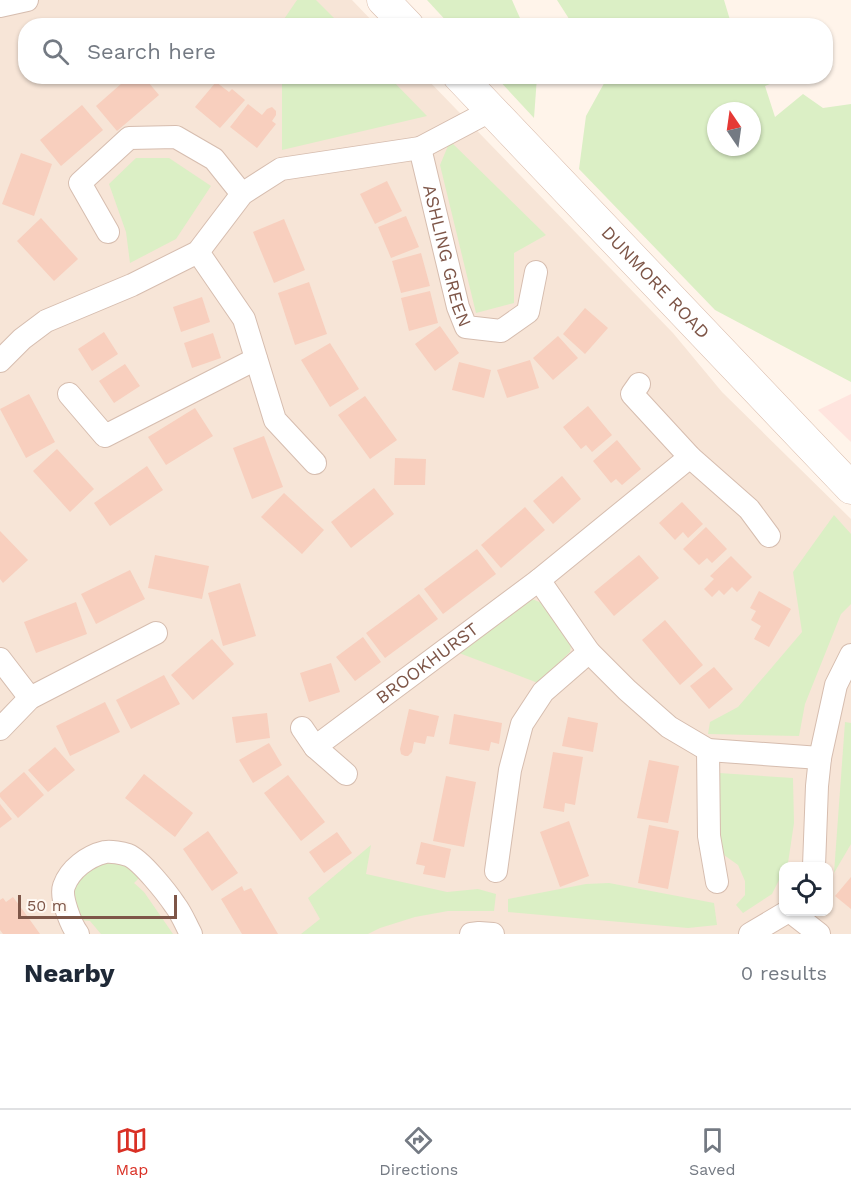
<!DOCTYPE html>
<html lang="en">
<head>
<meta charset="utf-8">
<style>
	body { margin:0; font-family:"Work Sans",sans-serif; background:#f6f6f7; color:#1f2937 }
	.controls { position:absolute; right:18px; bottom:18px; display:grid; overflow:hidden; border-radius:12px; box-shadow:0 2px 4px #0004 }
	.controls button { width:54px; height:54px; display:grid; place-items:center; padding:0; border:0; border-bottom:2px solid #e0e1e3; background:#fff; color:#1f2937; font:30px sans-serif }
	.compass { position:absolute; left:707px; top:102px; width:54px; height:54px; border-radius:50%; background:#fff; box-shadow:0 2px 4px #0004; rotate:347deg }
	.scale { position:absolute; left:18px; bottom:15px; width:159px; box-sizing:border-box; padding-left:6px; border:3px solid #7e5648; border-top:0; font-size:16px; line-height:21px; white-space:nowrap; color:#7e5648; -webkit-text-stroke:4px #fff9f3; paint-order:stroke }
	.list { margin:0; padding:0; list-style:none }
	h2 { display:flex; justify-content:space-between; align-items:center; height:78px; margin:0; padding:0 24px; font-size:26px }
	h2 small { font-size:20px; font-weight:400; color:#747a83 }
	.icon { flex:none; width:33px; height:33px; fill:none; stroke:currentColor; stroke-width:2; stroke-linecap:round; stroke-linejoin:round }
	.map { position:relative; flex:none; width:851px; height:934px; overflow:hidden }
	.search { position:absolute; background:#fff; box-shadow:0 2px 4px #0004; left:18px; right:18px; top:18px; height:66px; display:flex; align-items:center; gap:15px; box-sizing:border-box; padding:0 21px; border-radius:24px; color:#747a83; font-size:22px }
	.sheet { height:174px; background:#fff }
	nav { display:flex; justify-content:space-around; align-items:center; box-sizing:border-box; height:84px; border-top:2px solid #e0e1e3; background:#fff; font-size:16px; color:#747a83 }
	nav a { display:grid; justify-items:center; gap:3px }
	nav .on { color:#d93025 }
	.map>svg:first-child { display:block }
</style>
</head>
<body>
<div class="map">
<svg width="851" height="934" viewBox="0 0 851 934">
	<rect width="100%" height="100%" fill="#fff4ea"/>
	<!-- residential -->
	<path fill="#f7e5d7" fill-rule="evenodd" d="M0 0H352L376 25 26 26V76L425 77 673 333 722 392 851 519V934H0ZM784 866H828V912H784Z"/>
	<!-- commercial -->
	<polygon fill="#ffe4de" points="851,394 851,442 818,410"/>
	<!-- green -->
	<g fill="#dbefc5" fill-rule="evenodd">
		<polygon points="297,0 316,0 341,25 280,25"/>
		<polygon points="427,0 512,0 523,25 450,25"/>
		<polygon points="557,0 724,0 730,20 738,25 573,25"/>
		<polygon points="282,77 389,77 427,116 282,150"/>
		<polygon points="496,77 537,77 534,118"/>
		<path d="M607 77H785V78L765 86 775 117 803 94 823 108 851 104V382L715 310 579 169 586 116 607 78ZM716 111H752V147H716Z"/>
		<polygon points="450,141 546,235 514,253 514,303 476,313 440,165"/>
		<polygon points="136,158 169,158 211,186 176,239 130,263 126,232 109,184"/>
		<polygon points="834,515 851,534 851,604 841,614 805,704 799,736 708,734 710,722 738,707 802,632 793,572"/>
		<polygon points="532,599 542,603 572,639 570,652 538,683 459,653"/>
		<polygon points="845,722 851,723 851,844 834,873"/>
		<polygon points="719,773 793,778 794,823 788,863 786,866 784,866 783,872 772,894 743,913 736,905 745,895 745,881 738,865 724,855 719,840"/>
		<polygon points="371,845 366,874 447,892 478,889 496,894 494,911 448,911 415,917 380,928 368,934 301,934 320,919 308,898"/>
		<polygon points="113,861 129,864 141,876 134,883 144,892 173,934 101,934 90,921 81,920 73,906 74,887 83,871"/>
		<polygon points="609,883 714,903 717,925 688,928 508,912 508,899 586,884"/>
	</g>
	<!-- building -->
	<g fill="#f8cfbe">
		<polygon points="130,76 143,76 159,95 117,131 96,106"/>
		<polygon points="216,82 229,92 232,89 245,100 220,128 195,107"/>
		<polygon points="248,104 262,115 267,109 272,107 276,111 276,115 272,121 276,124 257,148 230,127"/>
		<polygon points="82,105 103,130 61,166 40,140"/>
		<polygon points="21,153 52,164 34,216 2,204"/>
		<polygon points="387,181 402,211 375,224 360,194"/>
		<polygon points="406,216 419,247 391,258 378,227"/>
		<polygon points="41,218 78,259 54,281 17,241"/>
		<polygon points="284,219 305,270 274,283 253,232"/>
		<polygon points="421,253 430,286 401,293 392,261"/>
		<polygon points="309,282 327,334 295,345 278,293"/>
		<polygon points="430,291 438,323 409,331 401,298"/>
		<polygon points="202,297 210,322 181,332 173,307"/>
		<polygon points="585,308 608,328 585,354 563,334"/>
		<polygon points="440,326 459,353 435,371 415,344"/>
		<polygon points="104,332 118,354 92,371 78,349"/>
		<polygon points="213,333 221,358 192,368 184,343"/>
		<polygon points="558,336 578,358 553,380 533,358"/>
		<polygon points="330,343 359,389 330,407 301,360"/>
		<polygon points="530,360 539,388 507,398 497,370"/>
		<polygon points="459,362 491,370 484,398 452,390"/>
		<polygon points="125,364 140,386 114,403 99,381"/>
		<polygon points="29,394 55,442 26,458 0,409"/>
		<polygon points="365,396 397,440 370,459 338,415"/>
		<polygon points="588,406 612,435 592,452 586,445 581,449 563,427"/>
		<polygon points="195,408 213,436 166,465 148,437"/>
		<polygon points="264,436 283,487 252,499 233,448"/>
		<polygon points="617,440 641,469 622,485 616,479 611,483 593,461"/>
		<polygon points="57,449 94,489 70,512 33,471"/>
		<polygon points="395,458 426,459 425,485 394,485"/>
		<polygon points="147,466 163,490 110,526 94,503"/>
		<polygon points="562,476 581,499 553,524 533,501"/>
		<polygon points="374,488 394,514 351,548 331,522"/>
		<polygon points="284,493 324,530 302,554 261,517"/>
		<polygon points="682,502 703,524 688,538 683,532 675,540 659,523"/>
		<polygon points="525,507 545,530 501,568 481,545"/>
		<polygon points="706,527 727,549 712,563 707,558 699,565 683,549"/>
		<polygon points="0,531 28,560 3,583 0,579"/>
		<polygon points="477,549 496,574 443,614 424,589"/>
		<polygon points="155,555 209,566 202,599 148,588"/>
		<polygon points="639,555 659,578 614,616 594,592"/>
		<polygon points="731,556 752,577 737,592 732,587 724,595 719,590 712,597 704,589 714,579 710,576"/>
		<polygon points="130,570 145,599 96,624 81,594"/>
		<polygon points="240,583 256,636 223,646 208,593"/>
		<polygon points="759,591 791,609 769,647 754,639 761,626 751,620 756,611 750,608"/>
		<polygon points="419,594 438,619 385,658 366,633"/>
		<polygon points="76,602 87,634 36,653 24,622"/>
		<polygon points="665,620 703,665 680,685 642,640"/>
		<polygon points="363,637 381,662 355,681 336,657"/>
		<polygon points="212,639 234,664 193,700 171,675"/>
		<polygon points="331,663 340,692 309,702 300,673"/>
		<polygon points="714,667 733,689 709,709 690,686"/>
		<polygon points="164,675 180,704 131,729 116,700"/>
		<polygon points="105,702 120,732 70,756 56,726"/>
		<polygon points="409,709 439,716 434,737 427,736 425,744 414,742 412,752 408,756 405,756 401,754 400,749"/>
		<polygon points="267,713 270,738 236,743 232,717"/>
		<polygon points="454,714 502,723 499,744 491,742 489,751 449,744"/>
		<polygon points="568,717 598,723 593,752 562,746"/>
		<polygon points="269,743 282,765 253,783 239,760"/>
		<polygon points="55,747 75,770 48,792 28,770"/>
		<polygon points="553,752 583,757 575,805 565,803 564,812 543,808"/>
		<polygon points="649,760 679,766 668,823 637,818"/>
		<polygon points="24,772 44,795 18,818 0,797 0,793"/>
		<polygon points="144,774 193,813 175,837 125,798"/>
		<polygon points="288,775 325,822 301,841 264,793"/>
		<polygon points="446,776 476,782 464,847 433,841"/>
		<polygon points="0,804 12,819 0,828"/>
		<polygon points="569,821 589,876 560,887 540,832"/>
		<polygon points="649,825 679,831 668,889 638,883"/>
		<polygon points="208,831 238,873 212,891 183,849"/>
		<polygon points="337,832 352,853 324,873 309,852"/>
		<polygon points="421,842 451,849 445,878 423,874 425,866 416,864"/>
		<polygon points="851,877 851,909 835,896"/>
		<polygon points="242,886 244,891 251,888 278,934 242,934 221,899"/>
		<polygon points="13,897 25,913 40,934 3,934 0,930 0,900 3,898 6,902"/>
	</g>
	<g fill="none" stroke-linecap="round" stroke-linejoin="round">
		<!-- minor casing -->
		<g stroke="#d6bdaf" stroke-width="24">
			<g id="minor">
				<polyline points="0,6 27,0"/>
				<path id="s1" d="M420 148 458 307 466 327 501 331 528 312 536 272"/>
				<polyline points="108,232 80,183 129,138 176,137 214,159 242,194"/>
				<polyline points="198,252 244,319 275,420 315,463"/>
				<polyline points="0,361 22,339 46,321 132,285 198,252 242,194 281,169 420,148 492,110"/>
				<polyline points="639,384 632,394 690,457 749,509 769,536"/>
				<polyline points="69,394 105,436 256,359"/>
				<polyline points="539,580 589,652 627,690 669,727 708,750 820,758"/>
				<polyline points="0,659 30,698"/>
				<polyline points="302,728 315,747 346,774"/>
				<polyline points="0,729 30,698 156,633"/>
				<path id="s2" d="M315 747 539 580 690 457"/>
				<polyline points="708,750 709,836 717,882"/>
				<polyline points="814,866 817,786 820,758 836,685 851,655"/>
				<polyline points="496,871 510,770 522,724 543,692 589,652"/>
				<polyline points="791,912 819,934"/>
				<path d="M78 934C71 925 60 897 64 886 70 869 88 856 105 852 111 851 122 853 128 855 141 860 167 893 175 905 182 914 186 925 191 934"/>
				<polyline points="471,934 479,933 493,934"/>
				<polyline points="750,934 787,912"/>
			</g>
		</g>
		<!-- secondary casing -->
		<g stroke="#d9bcac" stroke-width="33">
			<g id="secondary">
				<polyline points="383,0 408,26"/>
				<path id="s3" d="M459 76 851 488"/>
			</g>
		</g>
		<!-- minor -->
		<use href="#minor" stroke="#fff" stroke-width="22"/>
		<!-- secondary -->
		<use href="#secondary" stroke="#fff" stroke-width="32"/>
	</g>
	<g text-anchor="middle" stroke-width="6" stroke-linejoin="round" paint-order="stroke">
		<!-- street labels -->
		<g font-size="18" fill="#7e5648" stroke="#fff9f3">
			<text dy="6" stroke="none"><textPath href="#s1" startOffset="111">ASHLING GREEN</textPath></text>
			<text dy="6" stroke="none"><textPath href="#s3" startOffset="285">DUNMORE ROAD</textPath></text>
			<text dy="6" stroke="none"><textPath href="#s2" startOffset="140">BROOKHURST</textPath></text>
		</g>
	</g>
</svg>
<div class="controls">
<button><svg class="icon" aria-label="locate" viewBox="0 0 24 24"><circle cx="12" cy="12" r="6"/><path d="M12 2v4M12 18v4M2 12h4M18 12h4"/></svg></button>
</div>
<svg class="compass" viewBox="-18 -18 36 36"><path d="M0-13l5 13h-10z" fill="#e53935"/><path d="M0 13l5-13h-10z" fill="#747a83"/></svg>
<div class="scale">50 m</div>
<div class="search"><svg class="icon" aria-label="search" viewBox="0 0 24 24"><circle cx="10" cy="10" r="6"/><path d="M15 15l6 6"/></svg>Search here</div>
</div>
<section class="sheet">
<h2>Nearby<small>0 results</small></h2>
<ul class="list">
</ul>
</section>
<nav>
<a class="on"><svg class="icon" aria-label="map" viewBox="0 0 24 24"><path d="M3 6l6-2 6 2 6-2v14l-6 2-6-2-6 2zM9 4v14M15 6v14"/></svg>Map</a>
<a><svg class="icon" aria-label="directions" viewBox="0 0 24 24"><path d="M12 3l9 9-9 9-9-9zM9 14v-3h6M13 9l2 2-2 2"/></svg>Directions</a>
<a><svg class="icon" aria-label="saved" viewBox="0 0 24 24"><path d="M7 4h10v16l-5-4-5 4z"/></svg>Saved</a>
</nav>
</body>
</html>
